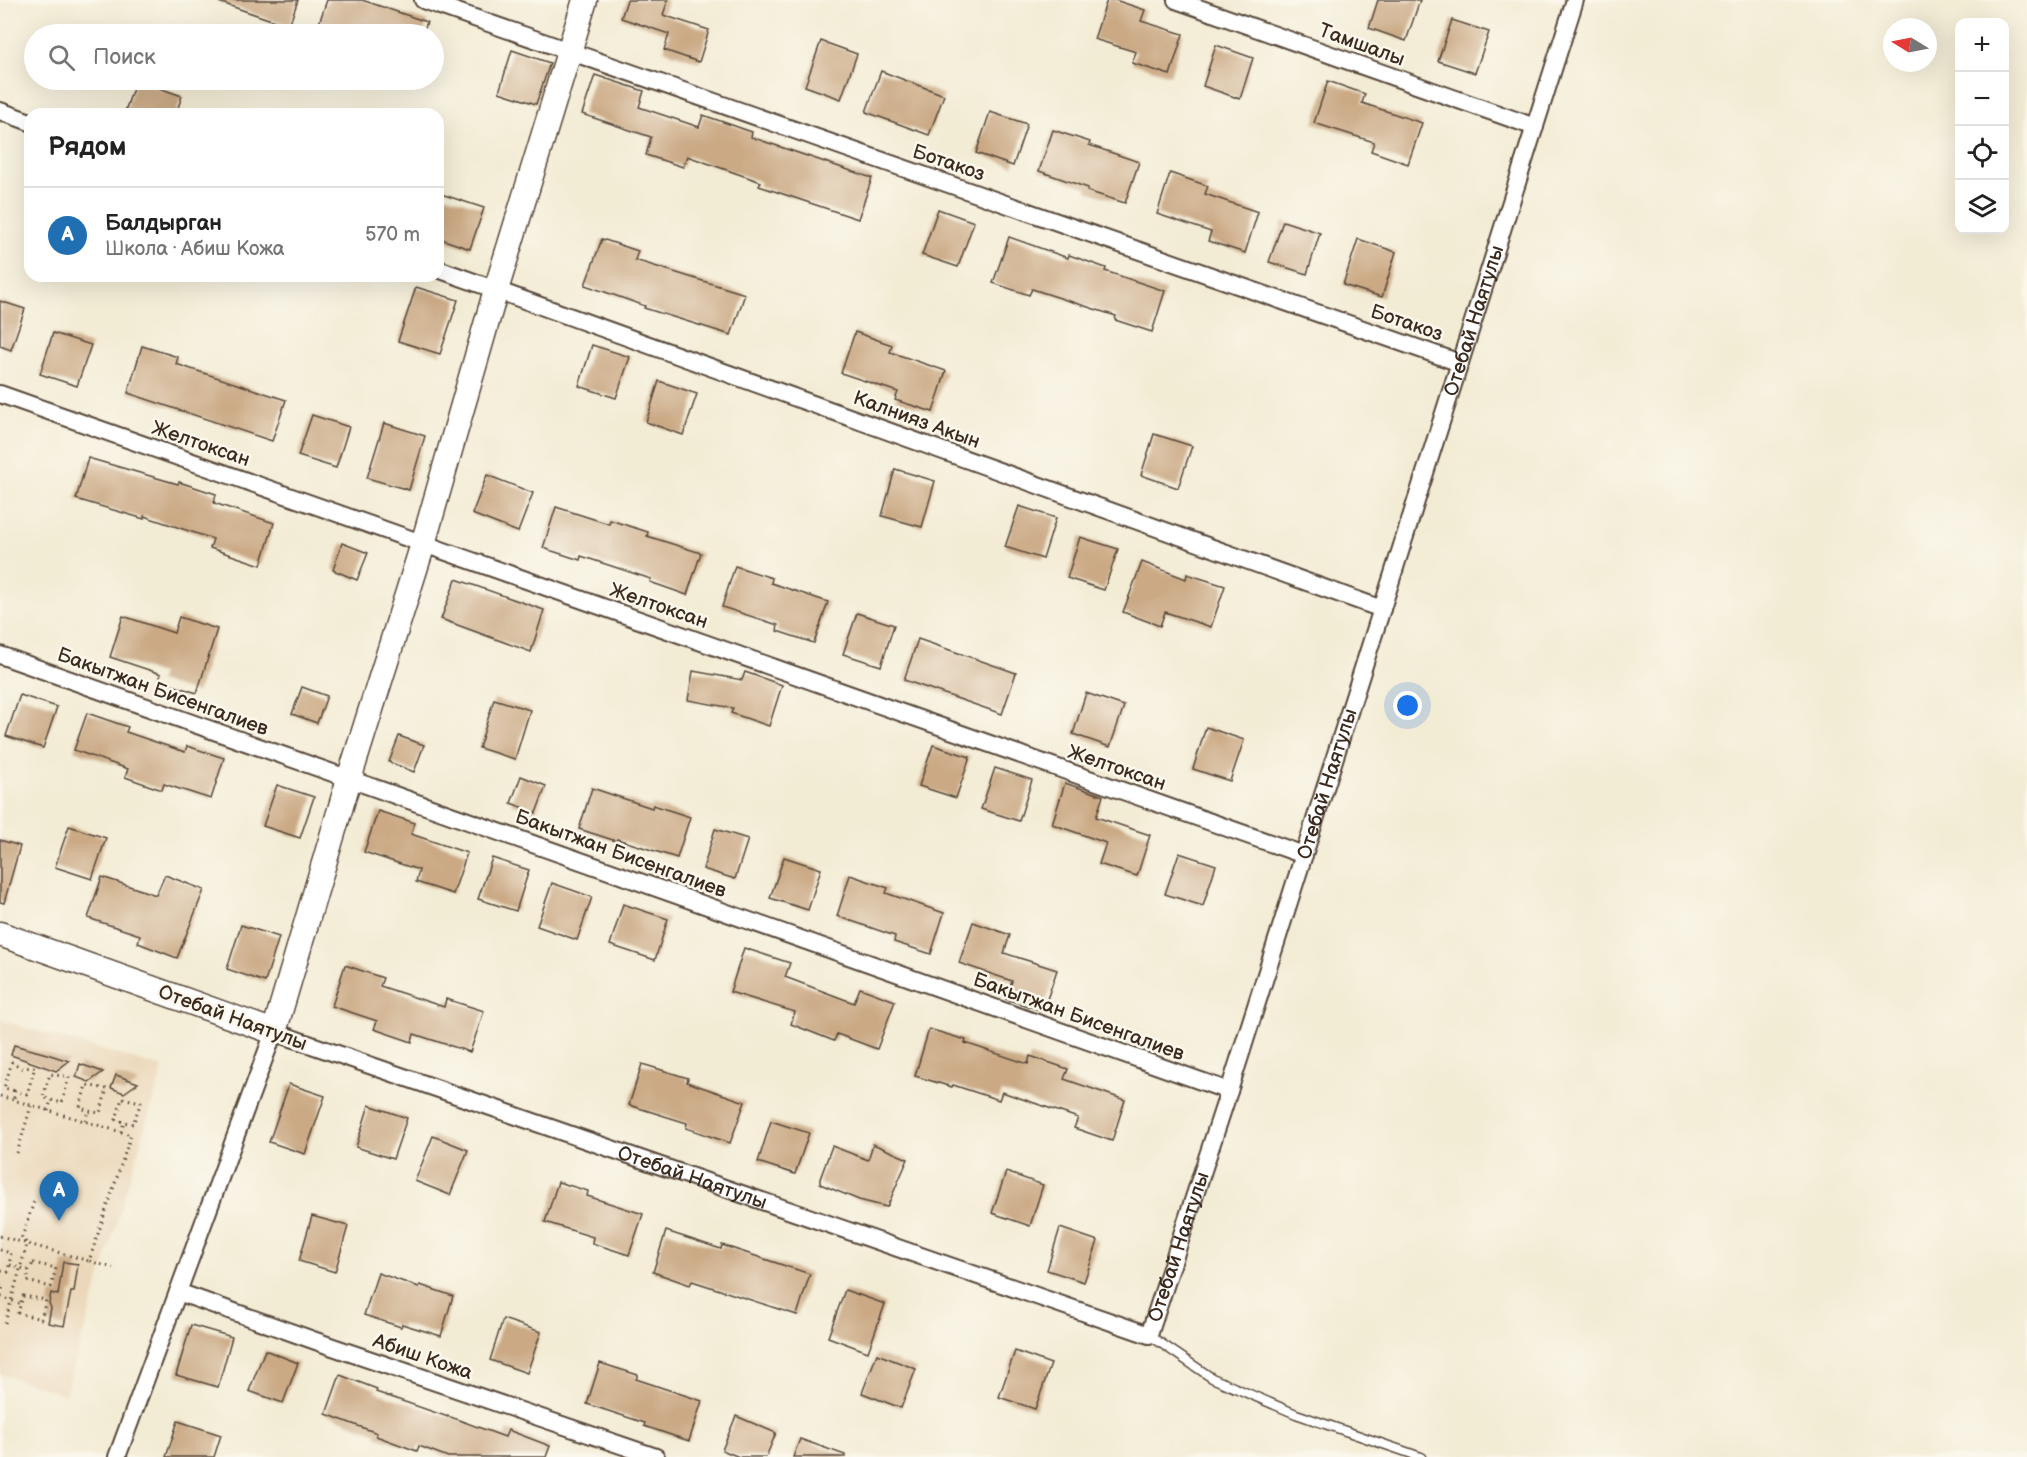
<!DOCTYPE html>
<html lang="ru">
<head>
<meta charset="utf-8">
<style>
	body { margin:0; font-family:"Balsamiq Sans",sans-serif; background:#f2f2f2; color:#222 }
	.controls { position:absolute; right:18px; top:18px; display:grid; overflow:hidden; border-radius:12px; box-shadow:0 6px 24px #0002 }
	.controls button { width:54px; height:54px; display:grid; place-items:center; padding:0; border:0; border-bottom:2px solid #e0e0e0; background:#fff; color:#222; font:30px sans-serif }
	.compass { position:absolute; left:1883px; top:18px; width:54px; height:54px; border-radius:50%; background:#fff; box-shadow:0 6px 24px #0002; rotate:280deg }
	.you { position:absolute; left:1408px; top:706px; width:21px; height:21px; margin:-15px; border:4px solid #fff; border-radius:50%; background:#1a73e8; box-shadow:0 0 0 9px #1a73e833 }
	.badge { display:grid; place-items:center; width:39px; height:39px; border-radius:50%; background:#1f6fb2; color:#fff; font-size:20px; font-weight:700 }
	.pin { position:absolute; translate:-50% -50px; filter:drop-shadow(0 2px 3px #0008) }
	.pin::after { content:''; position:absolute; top:32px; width:21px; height:18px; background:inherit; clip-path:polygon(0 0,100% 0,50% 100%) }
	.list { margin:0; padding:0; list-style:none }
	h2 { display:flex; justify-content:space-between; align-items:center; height:78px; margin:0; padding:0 24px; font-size:26px }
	h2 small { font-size:20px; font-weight:400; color:#767676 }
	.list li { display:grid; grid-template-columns:39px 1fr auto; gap:18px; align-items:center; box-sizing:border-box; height:96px; padding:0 24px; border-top:2px solid #e0e0e0 }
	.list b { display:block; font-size:22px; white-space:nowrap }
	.list p { margin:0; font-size:20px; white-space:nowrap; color:#767676 }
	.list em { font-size:20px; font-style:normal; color:#767676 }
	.icon { flex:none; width:33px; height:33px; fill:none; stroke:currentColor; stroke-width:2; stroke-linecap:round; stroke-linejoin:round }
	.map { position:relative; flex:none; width:2027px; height:1457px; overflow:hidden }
	.search { position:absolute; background:#fff; box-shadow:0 6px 24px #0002; left:24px; top:24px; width:420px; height:66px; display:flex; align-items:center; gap:15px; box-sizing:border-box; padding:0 21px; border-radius:33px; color:#767676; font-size:22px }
	.panel { position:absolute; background:#fff; box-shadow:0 6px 24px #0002; left:24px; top:108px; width:420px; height:174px; border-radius:18px }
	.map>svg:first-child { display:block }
</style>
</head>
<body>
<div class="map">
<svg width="2027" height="1457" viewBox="0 0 2027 1457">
	<rect width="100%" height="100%" fill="#fbf7ec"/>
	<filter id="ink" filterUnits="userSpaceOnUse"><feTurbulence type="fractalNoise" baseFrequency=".0167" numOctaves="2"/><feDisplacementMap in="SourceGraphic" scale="12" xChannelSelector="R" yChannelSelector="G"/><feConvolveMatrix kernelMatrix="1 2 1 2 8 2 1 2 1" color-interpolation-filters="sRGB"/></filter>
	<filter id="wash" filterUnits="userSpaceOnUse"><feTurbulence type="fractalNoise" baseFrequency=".008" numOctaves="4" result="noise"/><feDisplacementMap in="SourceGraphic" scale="24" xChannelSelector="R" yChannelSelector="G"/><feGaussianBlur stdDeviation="1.35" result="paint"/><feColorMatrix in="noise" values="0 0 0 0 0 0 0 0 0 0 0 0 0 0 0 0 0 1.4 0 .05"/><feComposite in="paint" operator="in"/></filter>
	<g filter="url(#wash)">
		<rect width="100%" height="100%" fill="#f3ecd5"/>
		<!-- built -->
		<polygon fill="#ebd8ba" points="0,1020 163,1068 65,1395 0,1374"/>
		<g id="blocks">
			<!-- building -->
			<g fill="#caa984">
				<polygon points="220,0 298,0 289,26 219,2"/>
				<polygon points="327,0 362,0 427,22 423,34 342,34 318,26"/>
				<polygon points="627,0 668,0 663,15 709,30 699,62 664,50 669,34 621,18"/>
				<polygon points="1107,0 1115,0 1145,10 1141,21 1183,34 1170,75 1132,63 1136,52 1094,39"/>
				<polygon points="1378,0 1420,0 1406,41 1369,28"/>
				<polygon points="1452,20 1489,32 1475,73 1438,61"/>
				<polygon points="821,41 857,54 841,99 805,86"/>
				<polygon points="1216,45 1253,58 1240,99 1203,86"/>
				<polygon points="512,50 550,63 536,104 499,92"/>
				<polygon points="881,71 944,95 929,135 866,112"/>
				<polygon points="595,75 644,91 639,107 699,127 703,115 752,132 751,137 872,178 858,219 759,186 761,182 687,156 683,167 646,155 651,137 582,114"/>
				<polygon points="136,80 182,96 176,114 124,114"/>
				<polygon points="1328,81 1365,94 1362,103 1422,123 1408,164 1371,151 1374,142 1314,123"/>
				<polygon points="990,112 1027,124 1013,166 976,153"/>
				<polygon points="1053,130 1090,142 1089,145 1139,162 1125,203 1087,191 1088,188 1039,171"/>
				<polygon points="1170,173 1208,186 1205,194 1258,212 1245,253 1208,241 1211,232 1157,214"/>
				<polygon points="438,193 484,208 470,249 438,238"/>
				<polygon points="938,209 974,222 958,267 922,255"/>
				<polygon points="1283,221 1320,233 1307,274 1269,262"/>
				<polygon points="1009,237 1068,258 1069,255 1106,268 1105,271 1165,291 1152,332 1115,320 1116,316 1032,289 1029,295 993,283"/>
				<polygon points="602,239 638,251 635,260 745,294 731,335 644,308 645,306 585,285"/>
				<polygon points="1358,239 1396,252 1382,297 1343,285"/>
				<polygon points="416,287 458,300 440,354 398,341"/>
				<polygon points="0,301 25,309 11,350 0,346"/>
				<polygon points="855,332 892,345 890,352 946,371 933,412 895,400 898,392 841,373"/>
				<polygon points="53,333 91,345 77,386 40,374"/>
				<polygon points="592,345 630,357 616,398 579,386"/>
				<polygon points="142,346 178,357 176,364 286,400 272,441 128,393"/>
				<polygon points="659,381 697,394 683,435 646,422"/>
				<polygon points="312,415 349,427 336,468 298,456"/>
				<polygon points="384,423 425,436 409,490 367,478"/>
				<polygon points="1154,434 1192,446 1178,488 1141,475"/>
				<polygon points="88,458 178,484 179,482 216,494 214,503 274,523 261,565 210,548 213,539 144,516 144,519 76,499"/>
				<polygon points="895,469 935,481 922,527 882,516"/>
				<polygon points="487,475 533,493 518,532 472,514"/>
				<polygon points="1019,506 1056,518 1043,559 1005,547"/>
				<polygon points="556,507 609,524 610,520 648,532 647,536 701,553 687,595 650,582 651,579 581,556 580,560 543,548"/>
				<polygon points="1080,537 1118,549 1104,590 1067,578"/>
				<polygon points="342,543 368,553 357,580 333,570"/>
				<polygon points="1142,562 1186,579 1187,574 1225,586 1211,627 1165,612 1160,626 1123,612"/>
				<polygon points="735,566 772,578 771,583 828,602 814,643 777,631 778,625 722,607"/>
				<polygon points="456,579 544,610 531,652 441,619"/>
				<polygon points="857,613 894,625 881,666 843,654"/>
				<polygon points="123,616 174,633 179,617 217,629 197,693 159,681 161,674 110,657"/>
				<polygon points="918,639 1016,673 1002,714 904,680"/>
				<polygon points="693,671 742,680 745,672 782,685 769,726 731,713 733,708 688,700"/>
				<polygon points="302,687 327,696 317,723 292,714"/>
				<polygon points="1086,693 1124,706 1110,747 1073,734"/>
				<polygon points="20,695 57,707 43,748 6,736"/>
				<polygon points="494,699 530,710 515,759 479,748"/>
				<polygon points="87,713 128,727 126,732 185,752 187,746 224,758 211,799 164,784 162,790 125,777 128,769 74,750"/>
				<polygon points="1206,727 1244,740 1230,781 1193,769"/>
				<polygon points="399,736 424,745 414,772 389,762"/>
				<polygon points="933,745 970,757 956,798 919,786"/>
				<polygon points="995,768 1032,780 1019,821 981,809"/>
				<polygon points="521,776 546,786 536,813 511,803"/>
				<polygon points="1065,783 1103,796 1096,817 1150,835 1137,876 1099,864 1106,843 1052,824"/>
				<polygon points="277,785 314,797 300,838 263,826"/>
				<polygon points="592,788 652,808 653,805 690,817 677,858 617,839 616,841 579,829"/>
				<polygon points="378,811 415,823 411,834 467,853 453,894 416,882 419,870 364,852"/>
				<polygon points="69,826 106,838 92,879 55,867"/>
				<polygon points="715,829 748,839 735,879 703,869"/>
				<polygon points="0,840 20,846 4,903 0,902"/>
				<polygon points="1179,853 1216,865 1203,906 1165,894"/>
				<polygon points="784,857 821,869 808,910 770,898"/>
				<polygon points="492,858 529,870 516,911 478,899"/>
				<polygon points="165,875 204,890 177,958 138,943 140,935 88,918 102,877 156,895"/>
				<polygon points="850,875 888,888 886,893 944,913 931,954 894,942 895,936 837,916"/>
				<polygon points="552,883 592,897 577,940 537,926"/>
				<polygon points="623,904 668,919 655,960 610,945"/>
				<polygon points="973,922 1010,935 1004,953 1057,970 1043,1011 1006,999 1012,981 959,963"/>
				<polygon points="241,925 279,937 265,982 227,969"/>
				<polygon points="744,948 790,963 785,977 854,1003 860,988 895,1001 877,1049 837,1034 834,1041 791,1024 795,1012 730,992"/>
				<polygon points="345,965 383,978 380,986 444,1007 446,999 484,1011 470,1052 414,1034 412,1042 374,1029 377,1021 332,1006"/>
				<polygon points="929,1029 966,1040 965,1043 1028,1064 1030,1056 1068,1069 1064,1079 1125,1100 1112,1141 1074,1128 1078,1118 1002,1092 999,1100 953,1085 952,1087 915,1076"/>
				<polygon points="14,1045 47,1054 69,1061 56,1071 11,1055"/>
				<polygon points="80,1064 103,1072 89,1082 76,1077"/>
				<polygon points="642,1064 688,1078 687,1082 745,1102 730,1143 686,1128 687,1123 629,1105"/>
				<polygon points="116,1075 138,1083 124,1093 111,1088"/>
				<polygon points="289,1084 325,1096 305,1154 269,1142"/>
				<polygon points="369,1105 407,1118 393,1159 356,1147"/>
				<polygon points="771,1121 809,1133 795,1174 758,1162"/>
				<polygon points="433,1136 468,1150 450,1195 415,1181"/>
				<polygon points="873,1144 908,1159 887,1207 859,1200 820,1184 820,1179 832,1146 868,1160"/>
				<polygon points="1006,1172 1043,1185 1030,1226 992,1213"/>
				<polygon points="558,1182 588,1191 587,1196 643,1214 629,1255 592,1243 593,1237 545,1222"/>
				<polygon points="312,1216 348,1226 335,1272 299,1261"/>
				<polygon points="1060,1228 1098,1241 1084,1282 1047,1270"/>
				<polygon points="666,1231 721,1249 722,1245 810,1274 797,1315 692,1281 690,1285 653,1272"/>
				<polygon points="63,1262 78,1264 74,1292 71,1292 64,1326 48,1323 51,1308 49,1303 51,1293 58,1295"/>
				<polygon points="378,1273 419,1287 420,1285 453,1296 441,1336 402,1324 401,1327 364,1315"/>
				<polygon points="845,1290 885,1304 868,1352 828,1337"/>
				<polygon points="503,1319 541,1332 527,1373 490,1360"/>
				<polygon points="191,1325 232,1337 218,1387 176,1375"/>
				<polygon points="265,1350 298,1363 283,1403 249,1391"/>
				<polygon points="1015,1351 1051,1364 1035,1409 999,1397"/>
				<polygon points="877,1354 916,1369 901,1408 862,1393"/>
				<polygon points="600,1363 638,1375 636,1379 702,1401 689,1441 644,1426 645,1423 587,1404"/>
				<polygon points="340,1375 377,1389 376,1392 448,1417 448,1416 505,1437 508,1430 550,1446 546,1457 448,1457 419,1446 417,1451 376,1436 377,1433 326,1414"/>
				<polygon points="736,1416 776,1433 766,1457 739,1457 722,1450"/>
				<polygon points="178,1421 221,1435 214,1457 166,1457"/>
				<polygon points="800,1439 845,1455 845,1457 793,1457"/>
			</g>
		</g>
	</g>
	<g filter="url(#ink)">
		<use href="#blocks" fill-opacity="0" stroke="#574739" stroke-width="1.5"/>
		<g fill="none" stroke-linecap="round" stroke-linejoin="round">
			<!-- lane casing -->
			<g stroke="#574739" stroke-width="11">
				<polyline id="lane" points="1149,1335 1212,1378 1296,1414 1421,1457"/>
			</g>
			<!-- street casing -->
			<g stroke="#574739" stroke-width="20">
				<g id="street">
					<polyline points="423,0 1460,363"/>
					<polyline points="1176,0 1535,127"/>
					<polyline points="0,111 30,122"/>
					<polyline points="438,269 1382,609"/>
					<polyline points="0,394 1304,855"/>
					<polyline points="0,655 1229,1091"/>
					<polyline points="178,1292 327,1345 656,1457"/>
					<path id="s1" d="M117 1457 274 1032 1149 1335 1229 1091 1575 0"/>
				</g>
			</g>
			<!-- secondary casing -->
			<g stroke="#574739" stroke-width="27">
				<polyline id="secondary" points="0,934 274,1032 349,779 423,544 496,290 585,0"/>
			</g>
			<!-- path -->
			<g stroke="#574739" stroke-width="3" stroke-dasharray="1.5 4.5" stroke-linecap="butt">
				<polyline points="0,1096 131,1135 89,1261 113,1268"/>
				<polyline points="14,1098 15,1091 27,1094 35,1067 22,1068 12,1062 4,1088 15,1091"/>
				<polyline points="48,1111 51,1100 62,1103 69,1077 50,1074 43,1097 51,1100"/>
				<polyline points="85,1121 88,1111 100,1113 107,1089 86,1085 80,1107 88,1111"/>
				<polyline points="121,1132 124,1122 133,1124 141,1102 122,1098 116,1120 124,1122"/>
				<polyline points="17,1153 31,1106"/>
				<polyline points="0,1236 89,1261"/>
				<polyline points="0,1250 11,1253 8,1272 0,1271"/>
				<polygon points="33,1263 56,1268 51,1287 27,1281 29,1270"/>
				<polyline points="10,1265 28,1270"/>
				<polyline points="0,1285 3,1285 0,1300"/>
				<polygon points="23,1296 46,1300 41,1319 18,1313"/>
				<polyline points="1,1297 19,1303"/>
				<polyline points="5,1323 27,1244 22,1237 35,1199"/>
			</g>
			<!-- lane -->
			<use href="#lane" stroke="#fff" stroke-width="8"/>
			<!-- street -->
			<use href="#street" stroke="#fff" stroke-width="16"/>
			<!-- secondary -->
			<use href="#secondary" stroke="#fff" stroke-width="24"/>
		</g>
	</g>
	<g text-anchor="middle" stroke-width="5" stroke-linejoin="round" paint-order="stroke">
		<!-- street labels -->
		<g font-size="20" fill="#3b2a1e" stroke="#fbf7ec">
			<text transform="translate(1362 44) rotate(20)" y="7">Тамшалы</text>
			<text transform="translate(949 162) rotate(19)" y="7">Ботакоз</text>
			<text dy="7" stroke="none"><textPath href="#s1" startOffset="2444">Отебай Наятулы</textPath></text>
			<text transform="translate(1407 322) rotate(19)" y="7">Ботакоз</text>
			<text transform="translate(917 419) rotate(20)" y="7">Калнияз Акын</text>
			<text transform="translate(201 443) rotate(19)" y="7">Желтоксан</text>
			<text transform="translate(659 605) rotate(19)" y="7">Желтоксан</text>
			<text transform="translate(163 691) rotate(20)" y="7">Бакытжан Бисенгалиев</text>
			<text transform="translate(1117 767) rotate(19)" y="7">Желтоксан</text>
			<text dy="7" stroke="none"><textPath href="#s1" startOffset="1958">Отебай Наятулы</textPath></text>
			<text transform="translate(621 853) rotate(20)" y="7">Бакытжан Бисенгалиев</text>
			<text transform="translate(1079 1016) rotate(20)" y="7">Бакытжан Бисенгалиев</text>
			<text transform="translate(233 1017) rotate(20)" y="7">Отебай Наятулы</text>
			<text dy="7" stroke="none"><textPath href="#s1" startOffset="896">Отебай Наятулы</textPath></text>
			<text dy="7" stroke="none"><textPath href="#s1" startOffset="1472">Отебай Наятулы</textPath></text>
			<text transform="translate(423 1356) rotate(19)" y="7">Абиш Кожа</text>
		</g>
	</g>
</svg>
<div class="controls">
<button>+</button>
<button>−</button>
<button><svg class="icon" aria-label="locate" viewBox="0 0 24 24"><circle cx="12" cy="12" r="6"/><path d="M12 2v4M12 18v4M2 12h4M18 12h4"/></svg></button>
<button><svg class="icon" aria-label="layers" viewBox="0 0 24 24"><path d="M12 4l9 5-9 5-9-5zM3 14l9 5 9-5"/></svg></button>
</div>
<svg class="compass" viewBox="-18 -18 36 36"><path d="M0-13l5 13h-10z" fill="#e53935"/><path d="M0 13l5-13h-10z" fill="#767676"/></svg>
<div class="you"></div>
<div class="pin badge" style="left:59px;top:1221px">A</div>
<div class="search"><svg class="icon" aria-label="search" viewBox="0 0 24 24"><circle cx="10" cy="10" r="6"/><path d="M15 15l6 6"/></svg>Поиск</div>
<section class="panel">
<h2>Рядом<small></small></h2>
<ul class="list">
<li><span class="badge">A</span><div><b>Балдырган</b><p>Школа · Абиш Кожа</p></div><em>570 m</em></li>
</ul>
</section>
</div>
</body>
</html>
